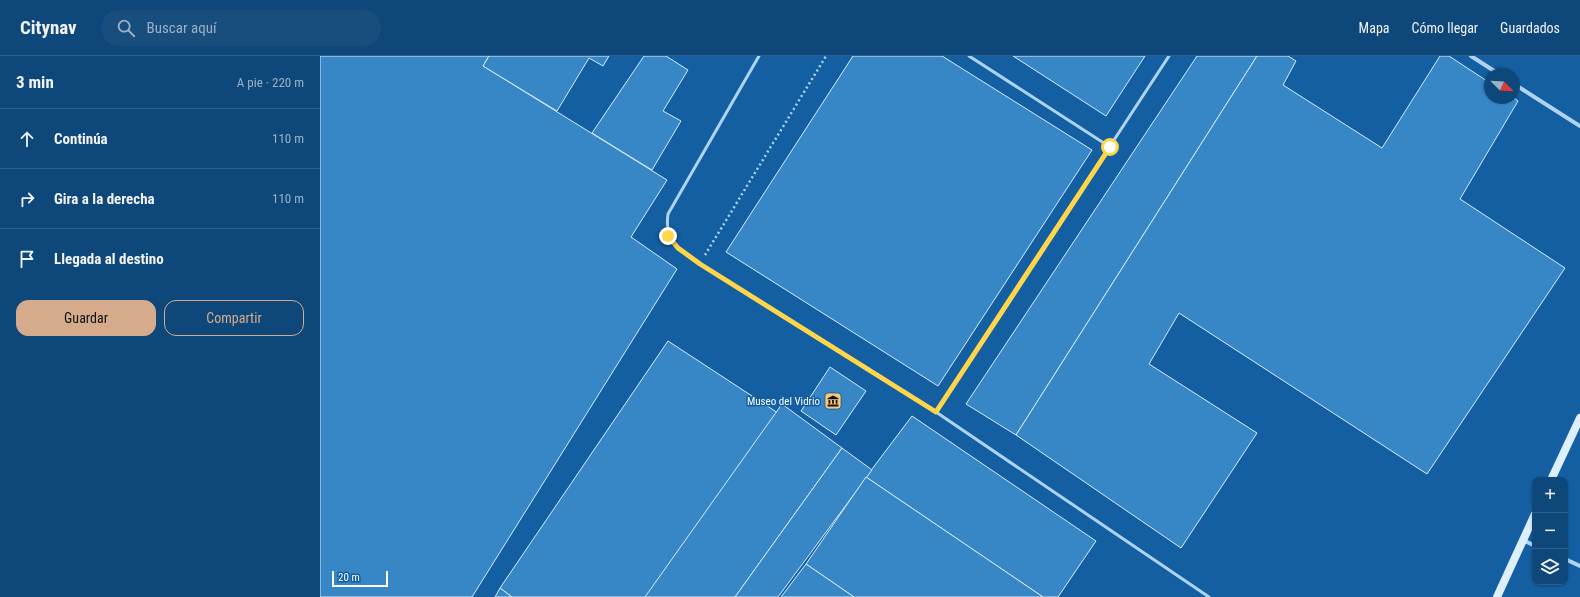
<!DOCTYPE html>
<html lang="es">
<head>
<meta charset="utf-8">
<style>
	body { margin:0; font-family:"Roboto Condensed",sans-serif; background:#174e7e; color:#f1f3f6 }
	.controls { position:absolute; right:12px; bottom:12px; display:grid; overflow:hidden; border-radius:8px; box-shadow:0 1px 3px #0004 }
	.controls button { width:36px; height:36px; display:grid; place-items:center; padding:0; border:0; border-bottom:1px solid #2e5f8a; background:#0e4779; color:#f1f3f6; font:20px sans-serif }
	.compass { position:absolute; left:1164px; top:12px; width:36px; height:36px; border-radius:50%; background:#0e4779; box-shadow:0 1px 3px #0004; rotate:114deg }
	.scale { position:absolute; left:12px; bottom:10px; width:56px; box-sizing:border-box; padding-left:4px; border:2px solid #fff; border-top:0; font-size:11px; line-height:14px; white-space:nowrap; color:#fff; -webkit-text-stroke:3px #135fa1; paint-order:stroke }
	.stop { position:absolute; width:12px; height:12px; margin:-9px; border:3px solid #ffd54a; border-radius:50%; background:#fff }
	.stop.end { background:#ffd54a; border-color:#fff; box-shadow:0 1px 4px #0008 }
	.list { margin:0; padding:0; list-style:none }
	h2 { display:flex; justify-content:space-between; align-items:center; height:52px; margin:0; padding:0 16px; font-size:17px }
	h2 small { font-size:13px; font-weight:400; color:#9bb2c6 }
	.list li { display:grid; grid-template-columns:26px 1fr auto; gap:12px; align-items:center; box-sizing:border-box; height:60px; padding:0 16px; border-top:1px solid #2e5f8a }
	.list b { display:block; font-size:15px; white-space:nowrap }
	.list em { font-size:13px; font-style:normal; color:#9bb2c6 }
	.actions { display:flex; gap:8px; padding:12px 16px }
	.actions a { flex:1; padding:9px 0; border:1px solid #d6ab8b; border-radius:12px; text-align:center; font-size:14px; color:#d6ab8b }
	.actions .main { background:#d6ab8b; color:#111 }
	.icon { flex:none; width:22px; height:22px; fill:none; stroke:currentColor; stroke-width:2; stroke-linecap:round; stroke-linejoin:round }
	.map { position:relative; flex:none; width:1260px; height:541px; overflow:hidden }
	header { display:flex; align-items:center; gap:24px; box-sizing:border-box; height:56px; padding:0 20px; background:#0e4779; border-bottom:1px solid #2e5f8a }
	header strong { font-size:19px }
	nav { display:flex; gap:22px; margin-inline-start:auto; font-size:14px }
	.search { width:280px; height:36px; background:#174e7e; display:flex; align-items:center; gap:10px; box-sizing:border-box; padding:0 14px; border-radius:22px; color:#9bb2c6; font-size:15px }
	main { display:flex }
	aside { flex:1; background:#0e4779 }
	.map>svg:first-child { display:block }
</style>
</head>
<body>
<header>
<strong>Citynav</strong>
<div class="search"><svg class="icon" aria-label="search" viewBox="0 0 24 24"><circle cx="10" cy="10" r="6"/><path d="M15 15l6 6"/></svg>Buscar aquí</div>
<nav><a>Mapa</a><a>Cómo llegar</a><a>Guardados</a></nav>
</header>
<main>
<aside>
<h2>3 min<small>A pie · 220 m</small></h2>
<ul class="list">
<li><svg class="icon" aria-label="ahead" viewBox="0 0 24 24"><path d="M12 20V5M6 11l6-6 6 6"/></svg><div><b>Continúa</b></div><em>110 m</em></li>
<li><svg class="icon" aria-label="right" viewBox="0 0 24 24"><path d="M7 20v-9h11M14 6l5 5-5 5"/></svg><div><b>Gira a la derecha</b></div><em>110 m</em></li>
<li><svg class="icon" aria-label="arrive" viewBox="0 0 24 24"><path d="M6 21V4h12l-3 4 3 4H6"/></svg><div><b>Llegada al destino</b></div></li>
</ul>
<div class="actions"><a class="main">Guardar</a><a>Compartir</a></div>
</aside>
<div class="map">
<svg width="1260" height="541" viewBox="0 0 1260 541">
	<rect width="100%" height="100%" fill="#135fa1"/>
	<!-- building -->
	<g fill="#3786c5" stroke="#d5ecfe">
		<polygon points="0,0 169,0 163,10 347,124 311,181 357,213 152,541 0,541"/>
		<polygon points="169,0 289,0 283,10 269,2 237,55 163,10"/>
		<polygon points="324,0 346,0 368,14 343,55 361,65 332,114 272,77"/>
		<polygon points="533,0 622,0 772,94 618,330 406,196"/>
		<polygon points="693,0 825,0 786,60"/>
		<polygon points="877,0 937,0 696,379 646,348"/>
		<polygon points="937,0 968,0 976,5 963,29 1062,92 1120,0 1129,0 1170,27 1170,42 1194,42 1198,45 1140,143 1245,212 1107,418 859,257 829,308 937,377 861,492 696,379"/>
		<polygon points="348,285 458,357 326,541 192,541 180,532"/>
		<polygon points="510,311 546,335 516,379 481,355"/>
		<polygon points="462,348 522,392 415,541 325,541"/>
		<polygon points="592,360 776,485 738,541 723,541 546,421"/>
		<polygon points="522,392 552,414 458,541 415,541"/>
		<polygon points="546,421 723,541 534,541 486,508"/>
		<polygon points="486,508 534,541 461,541"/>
		<polygon points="180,532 192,541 175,541"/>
	</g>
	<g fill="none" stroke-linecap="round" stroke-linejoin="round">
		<!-- path -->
		<polyline stroke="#add4f4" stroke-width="2.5" stroke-dasharray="2 3" stroke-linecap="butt" points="385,199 506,0"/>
		<!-- lane -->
		<g stroke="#add4f4" stroke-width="3">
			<path d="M439 0 348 158C344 187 359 193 380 208L616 356 889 541"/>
			<polyline points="649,0 790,91"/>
			<polyline points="616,356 849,0"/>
		</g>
		<!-- street -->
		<g stroke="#add4f4" stroke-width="4">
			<polyline points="1151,0 1179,18"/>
			<polyline points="1194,28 1260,70"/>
			<polyline points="1203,484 1215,490"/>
			<polyline points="1245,503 1260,510"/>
		</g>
		<!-- secondary -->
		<g stroke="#ddeefd" stroke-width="8">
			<polyline points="1231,424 1260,362"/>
			<polyline points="1177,541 1215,458"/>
		</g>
	</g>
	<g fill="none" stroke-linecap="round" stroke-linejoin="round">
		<!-- route -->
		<polyline stroke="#ffd54a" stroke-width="5" points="348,180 358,192 380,208 616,356 790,91"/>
	</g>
	<!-- icons -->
	<defs>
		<g id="museum-square" transform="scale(0.9)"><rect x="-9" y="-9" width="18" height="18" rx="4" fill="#ffc870" stroke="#135fa1"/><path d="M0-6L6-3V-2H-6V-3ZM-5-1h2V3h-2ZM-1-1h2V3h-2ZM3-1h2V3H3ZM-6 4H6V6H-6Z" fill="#111"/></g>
	</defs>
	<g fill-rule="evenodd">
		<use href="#museum-square" x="513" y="345"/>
	</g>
	<g text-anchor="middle" stroke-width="3" stroke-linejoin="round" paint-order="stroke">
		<!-- poi labels -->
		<g font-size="11" fill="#fff" stroke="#135fa1" text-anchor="end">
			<text x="500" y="349">Museo del Vidrio</text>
		</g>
	</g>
</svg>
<div class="controls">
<button>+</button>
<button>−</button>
<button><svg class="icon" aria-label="layers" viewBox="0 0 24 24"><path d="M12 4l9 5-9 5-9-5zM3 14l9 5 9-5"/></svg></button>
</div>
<svg class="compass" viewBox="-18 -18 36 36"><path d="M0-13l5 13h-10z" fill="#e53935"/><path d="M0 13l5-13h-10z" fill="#9bb2c6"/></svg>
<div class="scale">20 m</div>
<div class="stop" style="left:790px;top:91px"></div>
<div class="stop end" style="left:348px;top:180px"></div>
</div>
</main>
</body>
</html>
